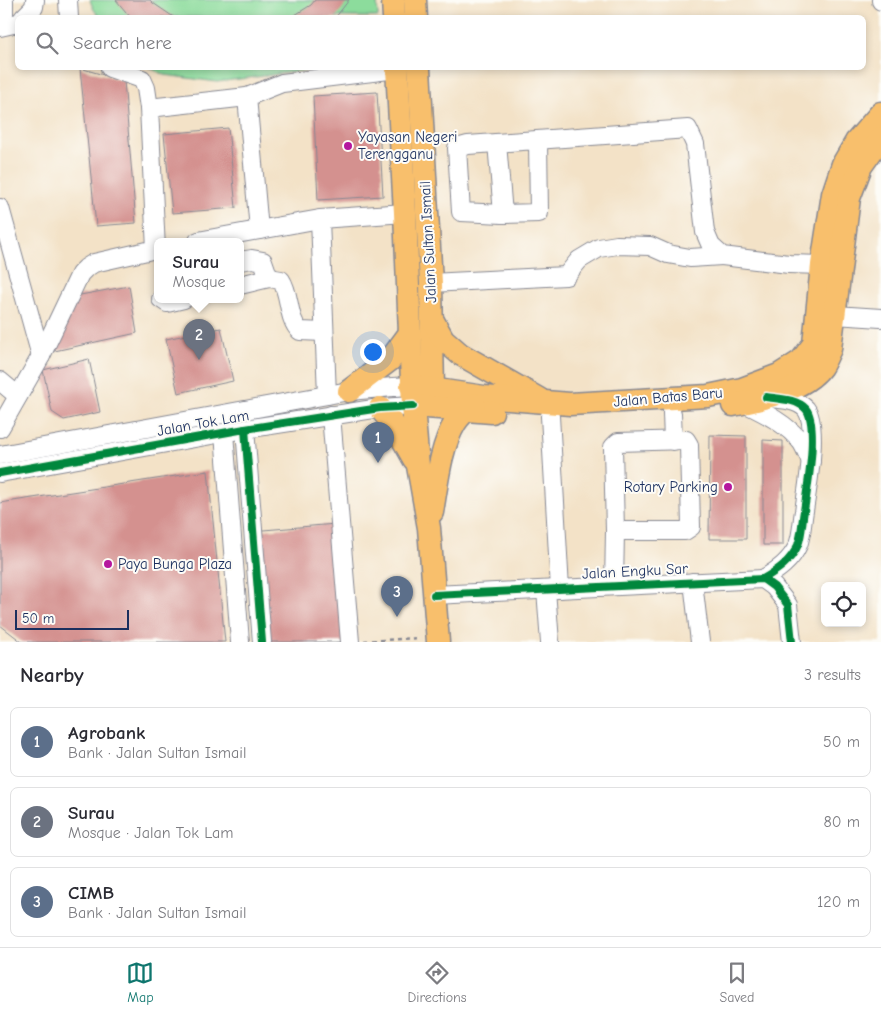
<!DOCTYPE html>
<html lang="en">
<head>
<meta charset="utf-8">
<style>
	body { margin:0; font-family:"Comic Neue",sans-serif; background:#f2f2f3; color:#2b2b33 }
	.controls { position:absolute; right:15px; bottom:15px; display:grid; overflow:hidden; border-radius:8px; box-shadow:0 2px 8px #0003 }
	.controls button { width:45px; height:45px; display:grid; place-items:center; padding:0; border:0; border-bottom:1px solid #e1e1e2; background:#fff; color:#2b2b33; font:25px sans-serif }
	.scale { position:absolute; left:15px; bottom:12px; width:114px; box-sizing:border-box; padding-left:5px; border:2px solid #1b2f5e; border-top:0; font-size:14px; line-height:18px; white-space:nowrap; color:#1b2f5e; -webkit-text-stroke:4px #fdfcf7; paint-order:stroke }
	.you { position:absolute; left:372px; top:351px; width:18px; height:18px; margin:-12px; border:4px solid #fff; border-radius:50%; background:#1a73e8; box-shadow:0 0 0 8px #1a73e833 }
	.badge { display:grid; place-items:center; width:32px; height:32px; border-radius:50%; background:#0f766e; color:#fff; font-size:16px; font-weight:700 }
	.pin { position:absolute; translate:-50% -41px; filter:drop-shadow(0 1px 2px #0008) }
	.pin::after { content:''; position:absolute; top:26px; width:18px; height:15px; background:inherit; clip-path:polygon(0 0,100% 0,50% 100%) }
	.popup { position:absolute; left:154px; top:238px; width:90px; height:65px; box-sizing:border-box; display:grid; place-content:center; border-radius:8px; background:#fff; filter:drop-shadow(0 1px 4px #0005); font-size:16px; white-space:nowrap; color:#7c7c81 }
	.popup b { font-size:19px; color:#2b2b33 }
	.popup::after { content:''; position:absolute; left:50%; top:100%; margin-left:-10px; border:10px solid transparent; border-top-color:#fff }
	.list { margin:0; padding:0; list-style:none }
	h2 { display:flex; justify-content:space-between; align-items:center; height:65px; margin:0; padding:0 20px; font-size:21px }
	h2 small { font-size:16px; font-weight:400; color:#7c7c81 }
	.list li { display:grid; grid-template-columns:32px 1fr auto; gap:15px; align-items:center; box-sizing:border-box; height:70px; margin:0 10px 10px; padding:0 10px; border:1px solid #e1e1e2; border-radius:8px }
	.list b { display:block; font-size:19px; white-space:nowrap }
	.list p { margin:0; font-size:16px; white-space:nowrap; color:#7c7c81 }
	.list em { font-size:16px; font-style:normal; color:#7c7c81 }
	.icon { flex:none; width:28px; height:28px; fill:none; stroke:currentColor; stroke-width:2; stroke-linecap:round; stroke-linejoin:round }
	.map { position:relative; flex:none; width:881px; height:642px; overflow:hidden }
	.search { position:absolute; background:#fff; box-shadow:0 2px 8px #0003; left:15px; right:15px; top:15px; height:55px; display:flex; align-items:center; gap:12px; box-sizing:border-box; padding:0 18px; border-radius:8px; color:#7c7c81; font-size:19px }
	.sheet { height:305px; background:#fff }
	nav { display:flex; justify-content:space-around; align-items:center; box-sizing:border-box; height:70px; border-top:1px solid #e1e1e2; background:#fff; font-size:14px; color:#7c7c81 }
	nav a { display:grid; justify-items:center; gap:2px }
	nav .on { color:#0f766e }
	.map>svg:first-child { display:block }
</style>
</head>
<body>
<div class="map">
<svg width="881" height="642" viewBox="0 0 881 642">
	<rect width="100%" height="100%" fill="#fdfcf7"/>
	<filter id="ink" filterUnits="userSpaceOnUse"><feTurbulence type="fractalNoise" baseFrequency=".02" numOctaves="2"/><feDisplacementMap in="SourceGraphic" scale="10" xChannelSelector="R" yChannelSelector="G"/><feConvolveMatrix kernelMatrix="1 2 1 2 8 2 1 2 1" color-interpolation-filters="sRGB"/></filter>
	<filter id="wash" filterUnits="userSpaceOnUse"><feTurbulence type="fractalNoise" baseFrequency=".0096" numOctaves="4" result="noise"/><feDisplacementMap in="SourceGraphic" scale="20" xChannelSelector="R" yChannelSelector="G"/><feGaussianBlur stdDeviation="1.12" result="paint"/><feColorMatrix in="noise" values="0 0 0 0 0 0 0 0 0 0 0 0 0 0 0 0 0 1.4 0 .05"/><feComposite in="paint" operator="in"/></filter>
	<g filter="url(#wash)">
		<rect width="100%" height="100%" fill="#f3e2c7"/>
		<!-- green -->
		<g fill="#8cdc9c" stroke="#54867d">
			<polygon points="90,0 377,0 378,17 99,17 93,8"/>
			<polygon points="150,68 323,68 217,82 165,75"/>
		</g>
		<g id="blocks">
			<!-- building -->
			<g fill="#d4918f">
				<polygon points="116,0 150,0 153,3 175,18 131,18"/>
				<polygon points="315,0 349,0 335,18 290,18 311,5"/>
				<polygon points="80,68 124,81 136,223 96,226"/>
				<polygon points="377,92 383,196 318,200 313,96"/>
				<polygon points="228,128 236,208 172,213 164,134"/>
				<polygon points="129,286 137,333 50,352 75,296"/>
				<polygon points="221,328 233,381 178,393 166,339"/>
				<polygon points="89,359 100,412 64,420 52,412 43,370"/>
				<polygon points="710,435 746,436 746,539 709,539"/>
				<polygon points="763,440 783,441 783,545 763,545"/>
				<polygon points="208,471 225,642 22,642 0,625 0,503"/>
				<polygon points="336,524 346,642 260,642 251,531"/>
			</g>
		</g>
	</g>
	<g filter="url(#ink)">
		<use href="#blocks" fill-opacity="0" stroke="#878892" stroke-width="1"/>
		<g fill="none" stroke-linecap="round" stroke-linejoin="round">
			<!-- minor casing -->
			<g stroke="#878892" stroke-width="20">
				<g id="minor">
					<polyline points="4,0 4,14"/>
					<polyline points="68,0 69,18"/>
					<polyline points="881,0 881,1"/>
					<polyline points="23,18 34,7 35,0"/>
					<polyline points="0,27 18,23"/>
					<polyline points="110,68 142,79 146,88 149,108"/>
					<polyline points="247,97 259,230"/>
					<polyline points="538,140 539,213 503,214 461,212 457,148 468,145 688,129 695,144 705,232 711,246 722,256 789,264 822,265"/>
					<polyline points="497,143 503,214"/>
					<polyline points="0,208 41,356"/>
					<polyline points="320,219 327,395"/>
					<polyline points="198,241 320,219 405,213"/>
					<polyline points="158,249 156,249 149,108 247,97 282,83 397,69"/>
					<polyline points="240,261 252,259 263,261 269,278"/>
					<polyline points="431,283 566,276 579,260 599,248 617,245 650,246 668,254 690,258 722,256"/>
					<path d="M240 285 269 278 281 280C291 295 287 319 300 331L324 332"/>
					<polyline points="161,299 167,303 184,299"/>
					<polyline points="835,315 881,318"/>
					<polyline points="0,381 18,396"/>
					<path d="M744 403C765 413 787 424 802 443 805 448 808 455 811 461"/>
					<polyline points="672,413 673,441"/>
					<polyline points="331,415 350,642"/>
					<polyline points="550,416 560,589"/>
					<polyline points="0,428 41,356 80,274 86,268 94,263 156,249"/>
					<polyline points="245,429 262,642"/>
					<polyline points="224,433 240,642"/>
					<polyline points="0,455 349,391 393,387 411,386"/>
					<polyline points="0,473 245,429 380,408 413,406"/>
					<path d="M763 579C778 570 791 561 798 545 802 535 802 522 804 511 807 490 819 426 806 409 797 399 779 399 767 398"/>
					<polyline points="693,582 700,642"/>
					<polyline points="614,586 615,531 613,447 618,442 686,440 689,445 691,527 685,531 615,531"/>
					<polyline points="546,590 550,642"/>
					<polyline points="434,595 763,579 774,587 788,605 792,642"/>
				</g>
			</g>
			<!-- major casing -->
			<g stroke="#878892" stroke-width="25">
				<g id="major">
					<polyline points="393,0 394,18"/>
					<polyline points="415,0 416,18"/>
					<polyline points="397,68 405,213 413,406 418,466 429,528 438,642"/>
					<polyline points="419,68 431,283 433,390 427,399 425,400"/>
					<polyline points="432,319 443,339 460,354 539,399"/>
					<polyline points="411,386 484,397 570,404 708,396 742,389 779,375 801,361 814,344 822,265 833,194 843,164 856,142 881,113"/>
					<polyline points="349,391 390,360 410,333"/>
					<path d="M733 405C760 400 804 390 821 367 825 361 827 355 830 349L849 198 861 166 881 138"/>
					<polyline points="413,406 492,412"/>
					<polyline points="380,408 397,429 414,459"/>
					<path d="M432 512C437 484 440 448 455 423 460 415 467 409 474 404"/>
				</g>
			</g>
			<!-- path -->
			<polyline stroke="#878892" stroke-width="2.5" stroke-dasharray="4 4" stroke-linecap="butt" points="364,641 419,638"/>
			<!-- minor -->
			<use href="#minor" stroke="#fff" stroke-width="18"/>
			<!-- major -->
			<use href="#major" stroke="#f8bf6c" stroke-width="22"/>
			<!-- cycleway casing -->
			<g stroke="#fdfcf7" stroke-width="11">
				<g id="cycleway">
					<polyline points="245,429 262,642"/>
					<polyline points="0,473 245,429 380,408 413,406"/>
					<path d="M763 579C778 570 791 561 798 545 802 535 802 521 804 511 807 490 819 425 806 409 797 399 779 399 766 397"/>
					<polyline points="434,595 763,579 774,587 788,605 792,642"/>
				</g>
			</g>
			<!-- cycleway -->
			<use href="#cycleway" stroke="#00873e" stroke-width="8"/>
		</g>
	</g>
	<!-- markers -->
	<g fill="#b5179e" stroke="#fdfcf7" stroke-width="2">
		<circle cx="348" cy="146" r="5"/>
		<circle cx="728" cy="487" r="5"/>
		<circle cx="108" cy="564" r="5"/>
	</g>
	<g text-anchor="middle" stroke-width="4" stroke-linejoin="round" paint-order="stroke">
		<!-- poi labels -->
		<g font-size="15" fill="#1b2f5e" stroke="#fdfcf7" text-anchor="start">
			<text x="358" y="142">Yayasan Negeri<tspan x="358" dy="17">Terengganu</tspan></text>
			<text x="718" y="492" text-anchor="end">Rotary Parking</text>
			<text x="118" y="569">Paya Bunga Plaza</text>
		</g>
		<!-- street labels -->
		<g font-size="15" fill="#1b2f5e" stroke="#fdfcf7">
			<text transform="translate(428 242) rotate(-93)" y="5">Jalan Sultan Ismail</text>
			<text transform="translate(668 397) rotate(-5)" y="5">Jalan Batas Baru</text>
			<text transform="translate(203 423) rotate(-10)" y="5">Jalan Tok Lam</text>
			<text transform="translate(635 571) rotate(-3)" y="5">Jalan Engku Sar</text>
		</g>
	</g>
</svg>
<div class="controls">
<button><svg class="icon" aria-label="locate" viewBox="0 0 24 24"><circle cx="12" cy="12" r="6"/><path d="M12 2v4M12 18v4M2 12h4M18 12h4"/></svg></button>
</div>
<div class="scale">50 m</div>
<div class="you"></div>
<div class="pin badge" style="left:378px;top:463px;background:#5c6f8a">1</div>
<div class="pin badge" style="left:199px;top:360px;background:#6b7280">2</div>
<div class="popup"><b>Surau</b>Mosque</div>
<div class="pin badge" style="left:397px;top:617px;background:#5c6f8a">3</div>
<div class="search"><svg class="icon" aria-label="search" viewBox="0 0 24 24"><circle cx="10" cy="10" r="6"/><path d="M15 15l6 6"/></svg>Search here</div>
</div>
<section class="sheet">
<h2>Nearby<small>3 results</small></h2>
<ul class="list">
<li><span class="badge" style="background:#5c6f8a">1</span><div><b>Agrobank</b><p>Bank · Jalan Sultan Ismail</p></div><em>50 m</em></li>
<li><span class="badge" style="background:#6b7280">2</span><div><b>Surau</b><p>Mosque · Jalan Tok Lam</p></div><em>80 m</em></li>
<li><span class="badge" style="background:#5c6f8a">3</span><div><b>CIMB</b><p>Bank · Jalan Sultan Ismail</p></div><em>120 m</em></li>
</ul>
</section>
<nav>
<a class="on"><svg class="icon" aria-label="map" viewBox="0 0 24 24"><path d="M3 6l6-2 6 2 6-2v14l-6 2-6-2-6 2zM9 4v14M15 6v14"/></svg>Map</a>
<a><svg class="icon" aria-label="directions" viewBox="0 0 24 24"><path d="M12 3l9 9-9 9-9-9zM9 14v-3h6M13 9l2 2-2 2"/></svg>Directions</a>
<a><svg class="icon" aria-label="saved" viewBox="0 0 24 24"><path d="M7 4h10v16l-5-4-5 4z"/></svg>Saved</a>
</nav>
</body>
</html>
